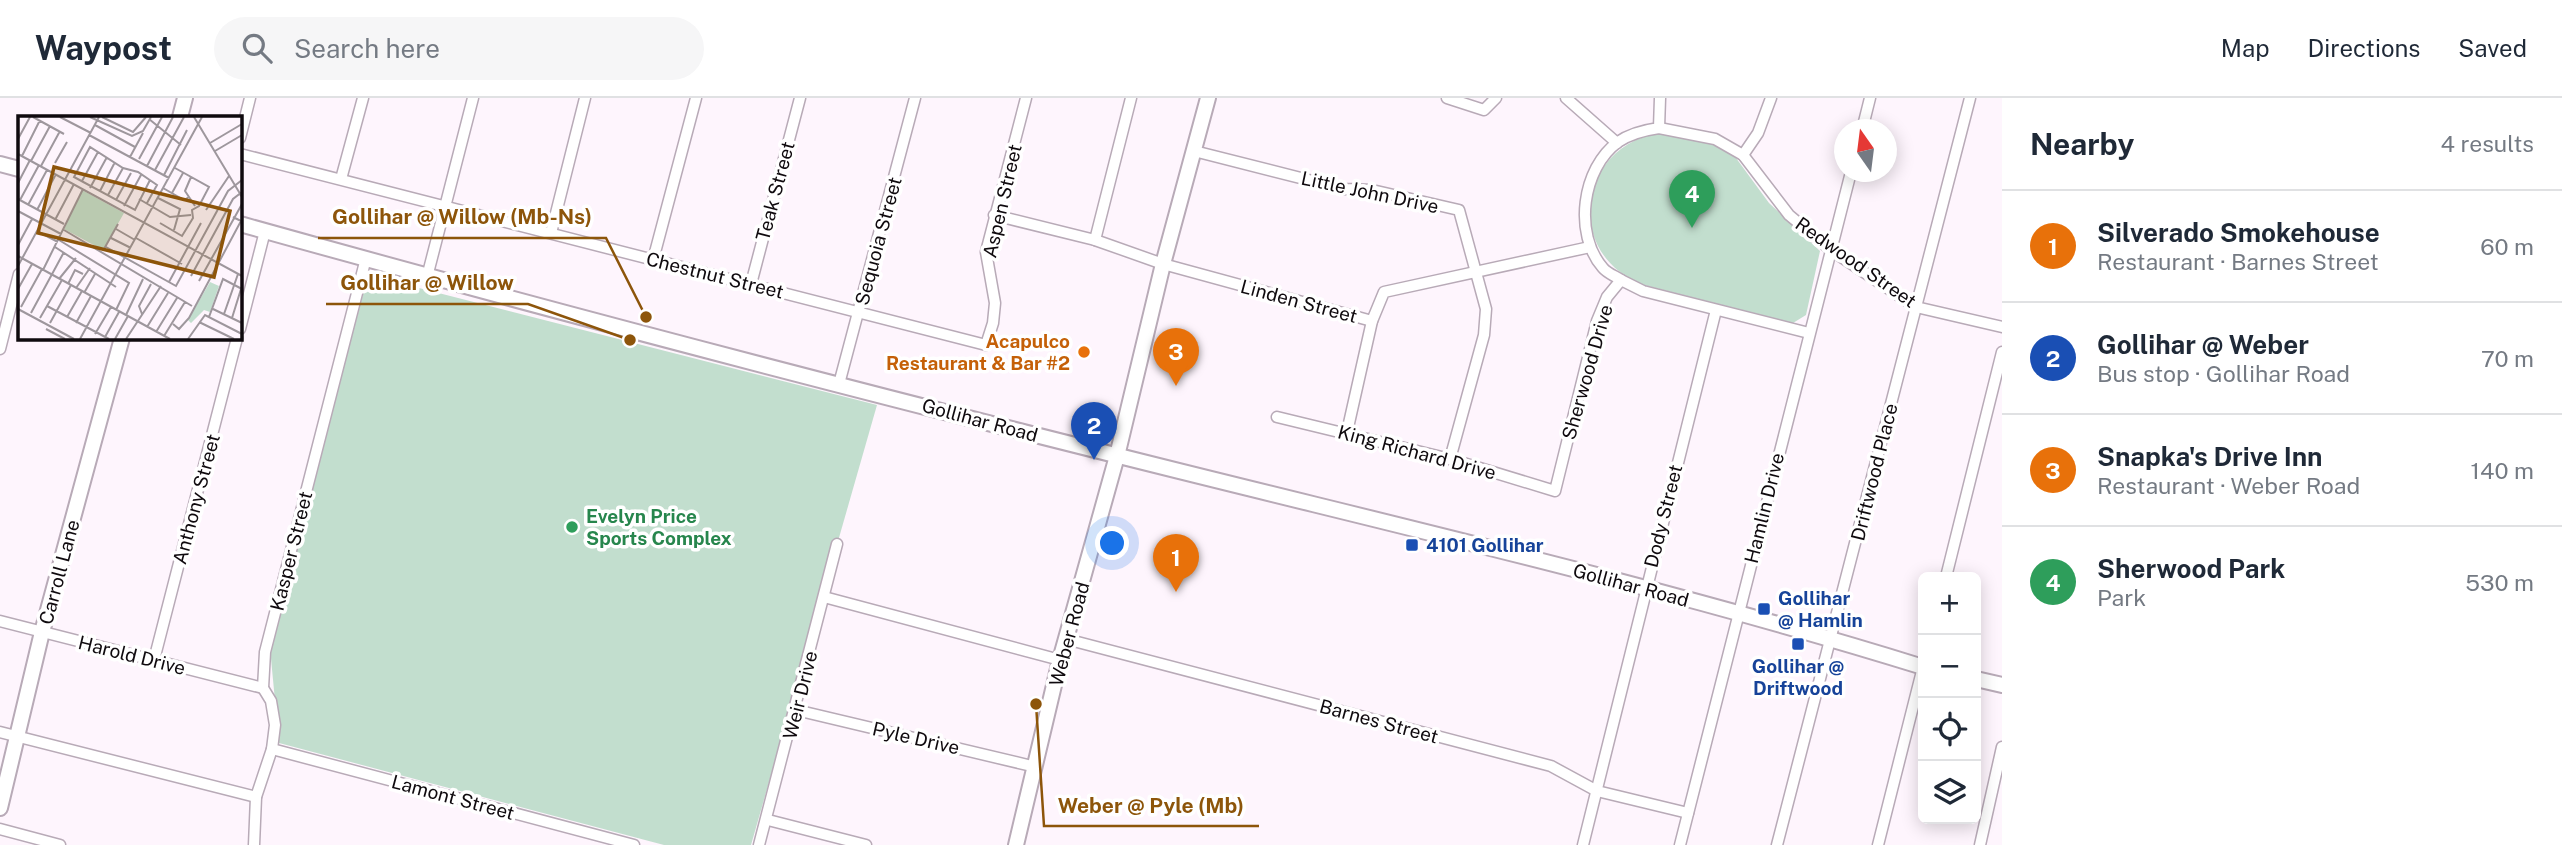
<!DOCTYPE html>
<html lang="en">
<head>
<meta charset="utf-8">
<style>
	body { margin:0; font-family:"Public Sans",sans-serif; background:#f6f6f7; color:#1f2937 }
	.controls { position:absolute; right:21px; bottom:21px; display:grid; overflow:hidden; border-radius:10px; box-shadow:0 4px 18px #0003 }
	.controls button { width:63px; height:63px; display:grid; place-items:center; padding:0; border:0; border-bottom:2px solid #e0e1e3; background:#fff; color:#1f2937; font:35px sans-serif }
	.compass { position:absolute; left:1834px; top:21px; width:63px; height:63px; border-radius:50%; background:#fff; box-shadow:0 4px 18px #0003; rotate:346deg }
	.you { position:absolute; left:1113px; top:446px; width:24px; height:24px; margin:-18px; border:5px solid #fff; border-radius:50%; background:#1a73e8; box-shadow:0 0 0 10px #1a73e833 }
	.badge { display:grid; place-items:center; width:46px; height:46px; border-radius:50%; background:#2563eb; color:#fff; font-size:23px; font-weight:700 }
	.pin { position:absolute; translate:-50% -58px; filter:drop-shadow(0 2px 4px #0008) }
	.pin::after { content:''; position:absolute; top:37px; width:24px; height:21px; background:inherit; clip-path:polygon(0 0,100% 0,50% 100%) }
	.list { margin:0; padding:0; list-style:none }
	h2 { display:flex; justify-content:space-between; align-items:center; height:91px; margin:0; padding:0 28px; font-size:30px }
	h2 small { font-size:23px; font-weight:400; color:#747a83 }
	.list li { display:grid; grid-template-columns:46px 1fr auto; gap:21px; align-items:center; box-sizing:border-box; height:112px; padding:0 28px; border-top:2px solid #e0e1e3 }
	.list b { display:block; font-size:26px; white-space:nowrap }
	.list p { margin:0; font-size:23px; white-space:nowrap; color:#747a83 }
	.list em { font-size:23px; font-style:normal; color:#747a83 }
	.icon { flex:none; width:38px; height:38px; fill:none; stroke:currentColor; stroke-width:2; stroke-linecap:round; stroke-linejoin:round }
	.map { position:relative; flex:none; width:2002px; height:747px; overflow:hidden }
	header { display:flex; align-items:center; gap:42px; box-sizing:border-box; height:98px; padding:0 35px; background:#fff; border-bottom:2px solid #e0e1e3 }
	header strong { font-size:33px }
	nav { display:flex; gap:38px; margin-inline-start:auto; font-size:24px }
	.search { width:490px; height:63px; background:#f6f6f7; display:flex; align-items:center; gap:18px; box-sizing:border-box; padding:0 24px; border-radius:38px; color:#747a83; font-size:26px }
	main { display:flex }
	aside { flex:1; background:#fff }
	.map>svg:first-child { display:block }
</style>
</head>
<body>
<header>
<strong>Waypost</strong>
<div class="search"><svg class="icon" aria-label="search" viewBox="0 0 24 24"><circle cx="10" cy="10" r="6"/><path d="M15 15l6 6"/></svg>Search here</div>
<nav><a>Map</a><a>Directions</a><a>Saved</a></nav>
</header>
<main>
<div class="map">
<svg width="2002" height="747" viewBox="0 0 2002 747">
	<rect width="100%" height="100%" fill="#fef5fd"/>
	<!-- green -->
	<g fill="#c2dece">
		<path d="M1668 35 1711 45 1736 60 1769 105 1820 153 1806 217 1793 225 1644 187C1558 155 1581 38 1668 35Z"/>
		<polygon points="368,177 877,307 751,747 664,747 279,645 270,550"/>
	</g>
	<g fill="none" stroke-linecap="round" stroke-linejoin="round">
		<!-- street casing -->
		<g stroke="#b8aab7" stroke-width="13">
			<g id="street">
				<polyline points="1447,0 1484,12 1496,0"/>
				<polyline points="1566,0 1617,45"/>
				<polyline points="1659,30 1715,41 1743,57 1789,117 1831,152 1916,209 2002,229"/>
				<polyline points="1862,32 1870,0"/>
				<polyline points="240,40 250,0"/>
				<polyline points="1194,53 1344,91 1372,92 1459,112 1486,211 1484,237 1450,361"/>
				<polyline points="240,56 986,247 993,225 995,205 986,154 1026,0"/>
				<polyline points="1743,57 1758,35 1771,0"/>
				<polyline points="341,81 363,0"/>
				<polyline points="994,117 1095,142 1163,166 1372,223"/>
				<polyline points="551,135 585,0"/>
				<polyline points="1095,142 1131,0"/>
				<polyline points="653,162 696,0"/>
				<polyline points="427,179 473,0"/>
				<polyline points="1621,182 1643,193 1809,235"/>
				<polyline points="751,186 800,0"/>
				<polyline points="240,231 265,133"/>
				<polyline points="0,251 19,176"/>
				<polyline points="839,286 915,0"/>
				<path d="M1277 319 1450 361 1555 393 1597 223 1607 199 1621 182C1615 178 1607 175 1603 170 1573 136 1582 70 1618 44 1631 35 1645 32 1659 30L1660 0"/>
				<polyline points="1347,334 1372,223 1384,194 1590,149"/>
				<polyline points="1946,479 2002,254"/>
				<polyline points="824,499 1060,562"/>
				<polyline points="0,523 263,590"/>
				<polyline points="1066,541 1551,668 1597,693 1688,715"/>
				<polyline points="154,562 237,240"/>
				<polyline points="796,612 1036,669"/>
				<polyline points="0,634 256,699"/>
				<polyline points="272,651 634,747"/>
				<polyline points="768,722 866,747"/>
				<polyline points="0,731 60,747"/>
				<polyline points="254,747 256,699 272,651 275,627 271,603 263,590 265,554 366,160"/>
				<polyline points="759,747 837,446"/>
				<polyline points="1583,747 1716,212"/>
				<polyline points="1680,747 1851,74"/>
				<polyline points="1777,747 1970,0"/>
				<polyline points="1878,747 1923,569"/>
				<polyline points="1980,747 2002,649"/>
			</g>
		</g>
		<!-- secondary casing -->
		<g stroke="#b8aab7" stroke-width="18">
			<g id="secondary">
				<polyline points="180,19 185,0"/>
				<polyline points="0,66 19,71"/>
				<path d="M240 126C551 213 865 295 1179 373 1428 435 1678 493 1923 569"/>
				<polyline points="1976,581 2002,587"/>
				<polyline points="0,710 42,534 122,240"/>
				<polyline points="1016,747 1060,562 1117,358 1163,166 1208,0"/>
			</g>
		</g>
		<!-- street -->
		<use href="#street" stroke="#fff" stroke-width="10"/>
		<!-- secondary -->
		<use href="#secondary" stroke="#fff" stroke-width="14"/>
	</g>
	<!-- markers -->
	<circle fill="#e8710a" stroke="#fff" stroke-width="2.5" cx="1084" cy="254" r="7"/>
	<circle fill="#2e9e5b" stroke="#fff" stroke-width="2.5" cx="572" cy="429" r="7"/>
	<g fill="#1a4fb4" stroke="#fff" stroke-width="2.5">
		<rect x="1405" y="440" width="14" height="14" rx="3.5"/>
		<rect x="1757" y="504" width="14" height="14" rx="3.5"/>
		<rect x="1791" y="539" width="14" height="14" rx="3.5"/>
	</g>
	<g text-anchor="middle" stroke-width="7" stroke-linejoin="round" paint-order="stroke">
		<!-- street labels -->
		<g font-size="19" fill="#0f0a0e" stroke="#fff">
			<text transform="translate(775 93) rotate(-75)" y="7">Teak Street</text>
			<text transform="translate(1370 94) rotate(12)" y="7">Little John Drive</text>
			<text transform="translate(1002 103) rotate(-77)" y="7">Aspen Street</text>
			<text transform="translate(878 143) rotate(-75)" y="7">Sequoia Street</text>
			<text transform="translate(1856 164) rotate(35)" y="7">Redwood Street</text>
			<text transform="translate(715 177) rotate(14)" y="7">Chestnut Street</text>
			<text transform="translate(1299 203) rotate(15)" y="7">Linden Street</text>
			<text transform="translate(1587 274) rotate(-74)" y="7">Sherwood Drive</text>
			<text transform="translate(980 322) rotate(15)" y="7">Gollihar Road</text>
			<text transform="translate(1417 354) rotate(15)" y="7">King Richard Drive</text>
			<text transform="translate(1874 374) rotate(-76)" y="7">Driftwood Place</text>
			<text transform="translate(196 401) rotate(-75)" y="7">Anthony Street</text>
			<text transform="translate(1764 410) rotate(-76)" y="7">Hamlin Drive</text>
			<text transform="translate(1663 418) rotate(-76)" y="7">Dody Street</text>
			<text transform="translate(291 453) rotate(-76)" y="7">Kasper Street</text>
			<text transform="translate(59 474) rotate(-75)" y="7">Carroll Lane</text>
			<text transform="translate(1631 487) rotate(15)" y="7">Gollihar Road</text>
			<text transform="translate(1069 536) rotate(-75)" y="7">Weber Road</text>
			<text transform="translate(132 557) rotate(14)" y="7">Harold Drive</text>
			<text transform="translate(800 597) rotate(-76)" y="7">Weir Drive</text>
			<text transform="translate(1379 623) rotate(15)" y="7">Barnes Street</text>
			<text transform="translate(916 640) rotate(13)" y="7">Pyle Drive</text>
			<text transform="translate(453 699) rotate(15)" y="7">Lamont Street</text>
		</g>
		<!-- food labels -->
		<g font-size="19" font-weight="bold" fill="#c56008" stroke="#fff" text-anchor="end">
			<text x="1070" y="250">Acapulco<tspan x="1070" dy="22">Restaurant &amp; Bar #2</tspan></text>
		</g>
		<!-- leisure labels -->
		<g font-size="19" font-weight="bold" fill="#27864d" stroke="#fff" text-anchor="start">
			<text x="586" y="425">Evelyn Price<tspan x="586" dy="22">Sports Complex</tspan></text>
		</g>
		<!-- transit labels -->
		<g font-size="19" font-weight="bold" fill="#164399" stroke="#fff" text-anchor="start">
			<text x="1426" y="454">4101 Gollihar</text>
			<text x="1778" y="507">Gollihar<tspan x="1778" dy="22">@ Hamlin</tspan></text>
			<text x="1798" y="575" text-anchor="middle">Gollihar @<tspan x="1798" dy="22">Driftwood</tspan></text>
		</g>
	</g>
	<!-- overview -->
	<g transform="translate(18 18)">
		<rect width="224" height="224" fill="#fef5fd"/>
		<path d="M64 74 106 97 85 134 46 113ZM192 166 201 170 192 196 186 194 173 207 170 204Z" fill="#c2dece"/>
		<path fill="none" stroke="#9e979d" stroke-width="2" d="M15 1 46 18M42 1 73 17M72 1 114 20 125 15 133 1M84 1 115 16 128 1M176 1 224 81M131 3 163 29M77 9 117 31M71 19 151 62M0 23 12 1M192 27 224 8M197 35 224 19M0 38 224 160M4 40 22 4M112 41 125 17M121 43 144 1M13 45 32 10M37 47 49 26M23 50 42 15M129 50 155 1M137 54 166 1M146 59 169 14M173 61 167 75 177 90M64 65 80 36M0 67 12 44M72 72 89 41M145 72 166 84 171 81M82 75 97 46M154 77 165 57M90 79 105 52M140 82 162 93 156 114M0 83 46 108M121 83 152 101 173 99M2 84 21 49M98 84 113 57M129 87 139 69 120 56 105 52 72 31 56 61 117 94 132 64M10 89 29 54M106 90 123 59M19 94 38 58M188 94 211 60M0 95 43 118M37 104 56 68M142 107 164 120 175 102 174 94 181 90 191 71 157 52M98 113 117 124M46 114 174 190M19 115 40 126M93 122 113 132M118 122 164 148M41 124 111 167 98 194M0 129 14 103M37 131 98 171M88 131 158 170 210 75 224 64M86 133 100 108M0 140 152 223M0 150 81 1M25 154 65 73M173 160 215 83 224 76M41 163 58 142M181 165 224 88M151 166 183 107M50 168 57 154 65 158M58 172 72 152M0 173 14 148M66 177 77 158M29 190 91 223M3 191 24 153M0 193 56 223M195 193 224 207M13 197 46 136M124 198 121 190 133 168M206 198 220 158M108 199 125 163M49 201 64 175M191 201 205 163 224 173M22 202 44 164M214 202 223 173M181 206 216 223M32 207 53 169M58 207 73 180M155 208 161 213 171 202 223 105 215 101M129 211 150 177M28 213 47 223M138 216 159 182M77 218 93 191M146 220 167 186M87 221 101 196M62 223 184 1M97 223 110 200M108 223 143 170M170 223 187 199 224 218"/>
		<path fill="#8d550a" fill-opacity="0.15" stroke="#8d550a" stroke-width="3.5" d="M36 51 212 95 196 161 20 117Z"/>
		<rect width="224" height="224" fill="none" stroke="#0f0a0e" stroke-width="3.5"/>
	</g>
	<!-- callouts -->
	<path fill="none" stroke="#8d550a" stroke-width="2.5" d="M646 219L606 140H318M630 242L528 206H326M1036 606L1044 728H1259"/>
	<g fill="#8d550a" stroke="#fff" stroke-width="2.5">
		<circle cx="646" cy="219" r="7"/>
		<circle cx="630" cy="242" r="7"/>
		<circle cx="1036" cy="606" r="7"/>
	</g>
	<g font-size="21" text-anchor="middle" font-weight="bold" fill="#8d550a" stroke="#fff" stroke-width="7" stroke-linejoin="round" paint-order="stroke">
		<text x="462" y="126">Gollihar @ Willow (Mb-Ns)</text>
		<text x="427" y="192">Gollihar @ Willow</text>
		<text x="1151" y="715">Weber @ Pyle (Mb)</text>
	</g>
</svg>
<div class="controls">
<button>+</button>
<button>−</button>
<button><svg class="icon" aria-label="locate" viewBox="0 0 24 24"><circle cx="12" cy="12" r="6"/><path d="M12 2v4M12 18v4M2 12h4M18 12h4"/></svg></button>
<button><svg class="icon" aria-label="layers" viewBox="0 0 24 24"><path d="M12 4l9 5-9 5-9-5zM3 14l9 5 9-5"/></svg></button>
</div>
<svg class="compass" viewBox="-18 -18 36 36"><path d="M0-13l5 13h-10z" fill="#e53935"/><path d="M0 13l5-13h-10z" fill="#747a83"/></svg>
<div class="you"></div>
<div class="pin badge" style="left:1176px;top:494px;background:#e8710a">1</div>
<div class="pin badge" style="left:1094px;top:362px;background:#1a4fb4">2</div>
<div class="pin badge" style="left:1176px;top:288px;background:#e8710a">3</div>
<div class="pin badge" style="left:1692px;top:130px;background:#2e9e5b">4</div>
</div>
<aside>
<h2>Nearby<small>4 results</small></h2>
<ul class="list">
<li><span class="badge" style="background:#e8710a">1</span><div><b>Silverado Smokehouse</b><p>Restaurant · Barnes Street</p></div><em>60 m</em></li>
<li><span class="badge" style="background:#1a4fb4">2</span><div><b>Gollihar @ Weber</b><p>Bus stop · Gollihar Road</p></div><em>70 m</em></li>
<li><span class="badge" style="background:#e8710a">3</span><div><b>Snapka's Drive Inn</b><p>Restaurant · Weber Road</p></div><em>140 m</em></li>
<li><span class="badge" style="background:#2e9e5b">4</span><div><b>Sherwood Park</b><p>Park</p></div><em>530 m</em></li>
</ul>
</aside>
</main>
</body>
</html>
